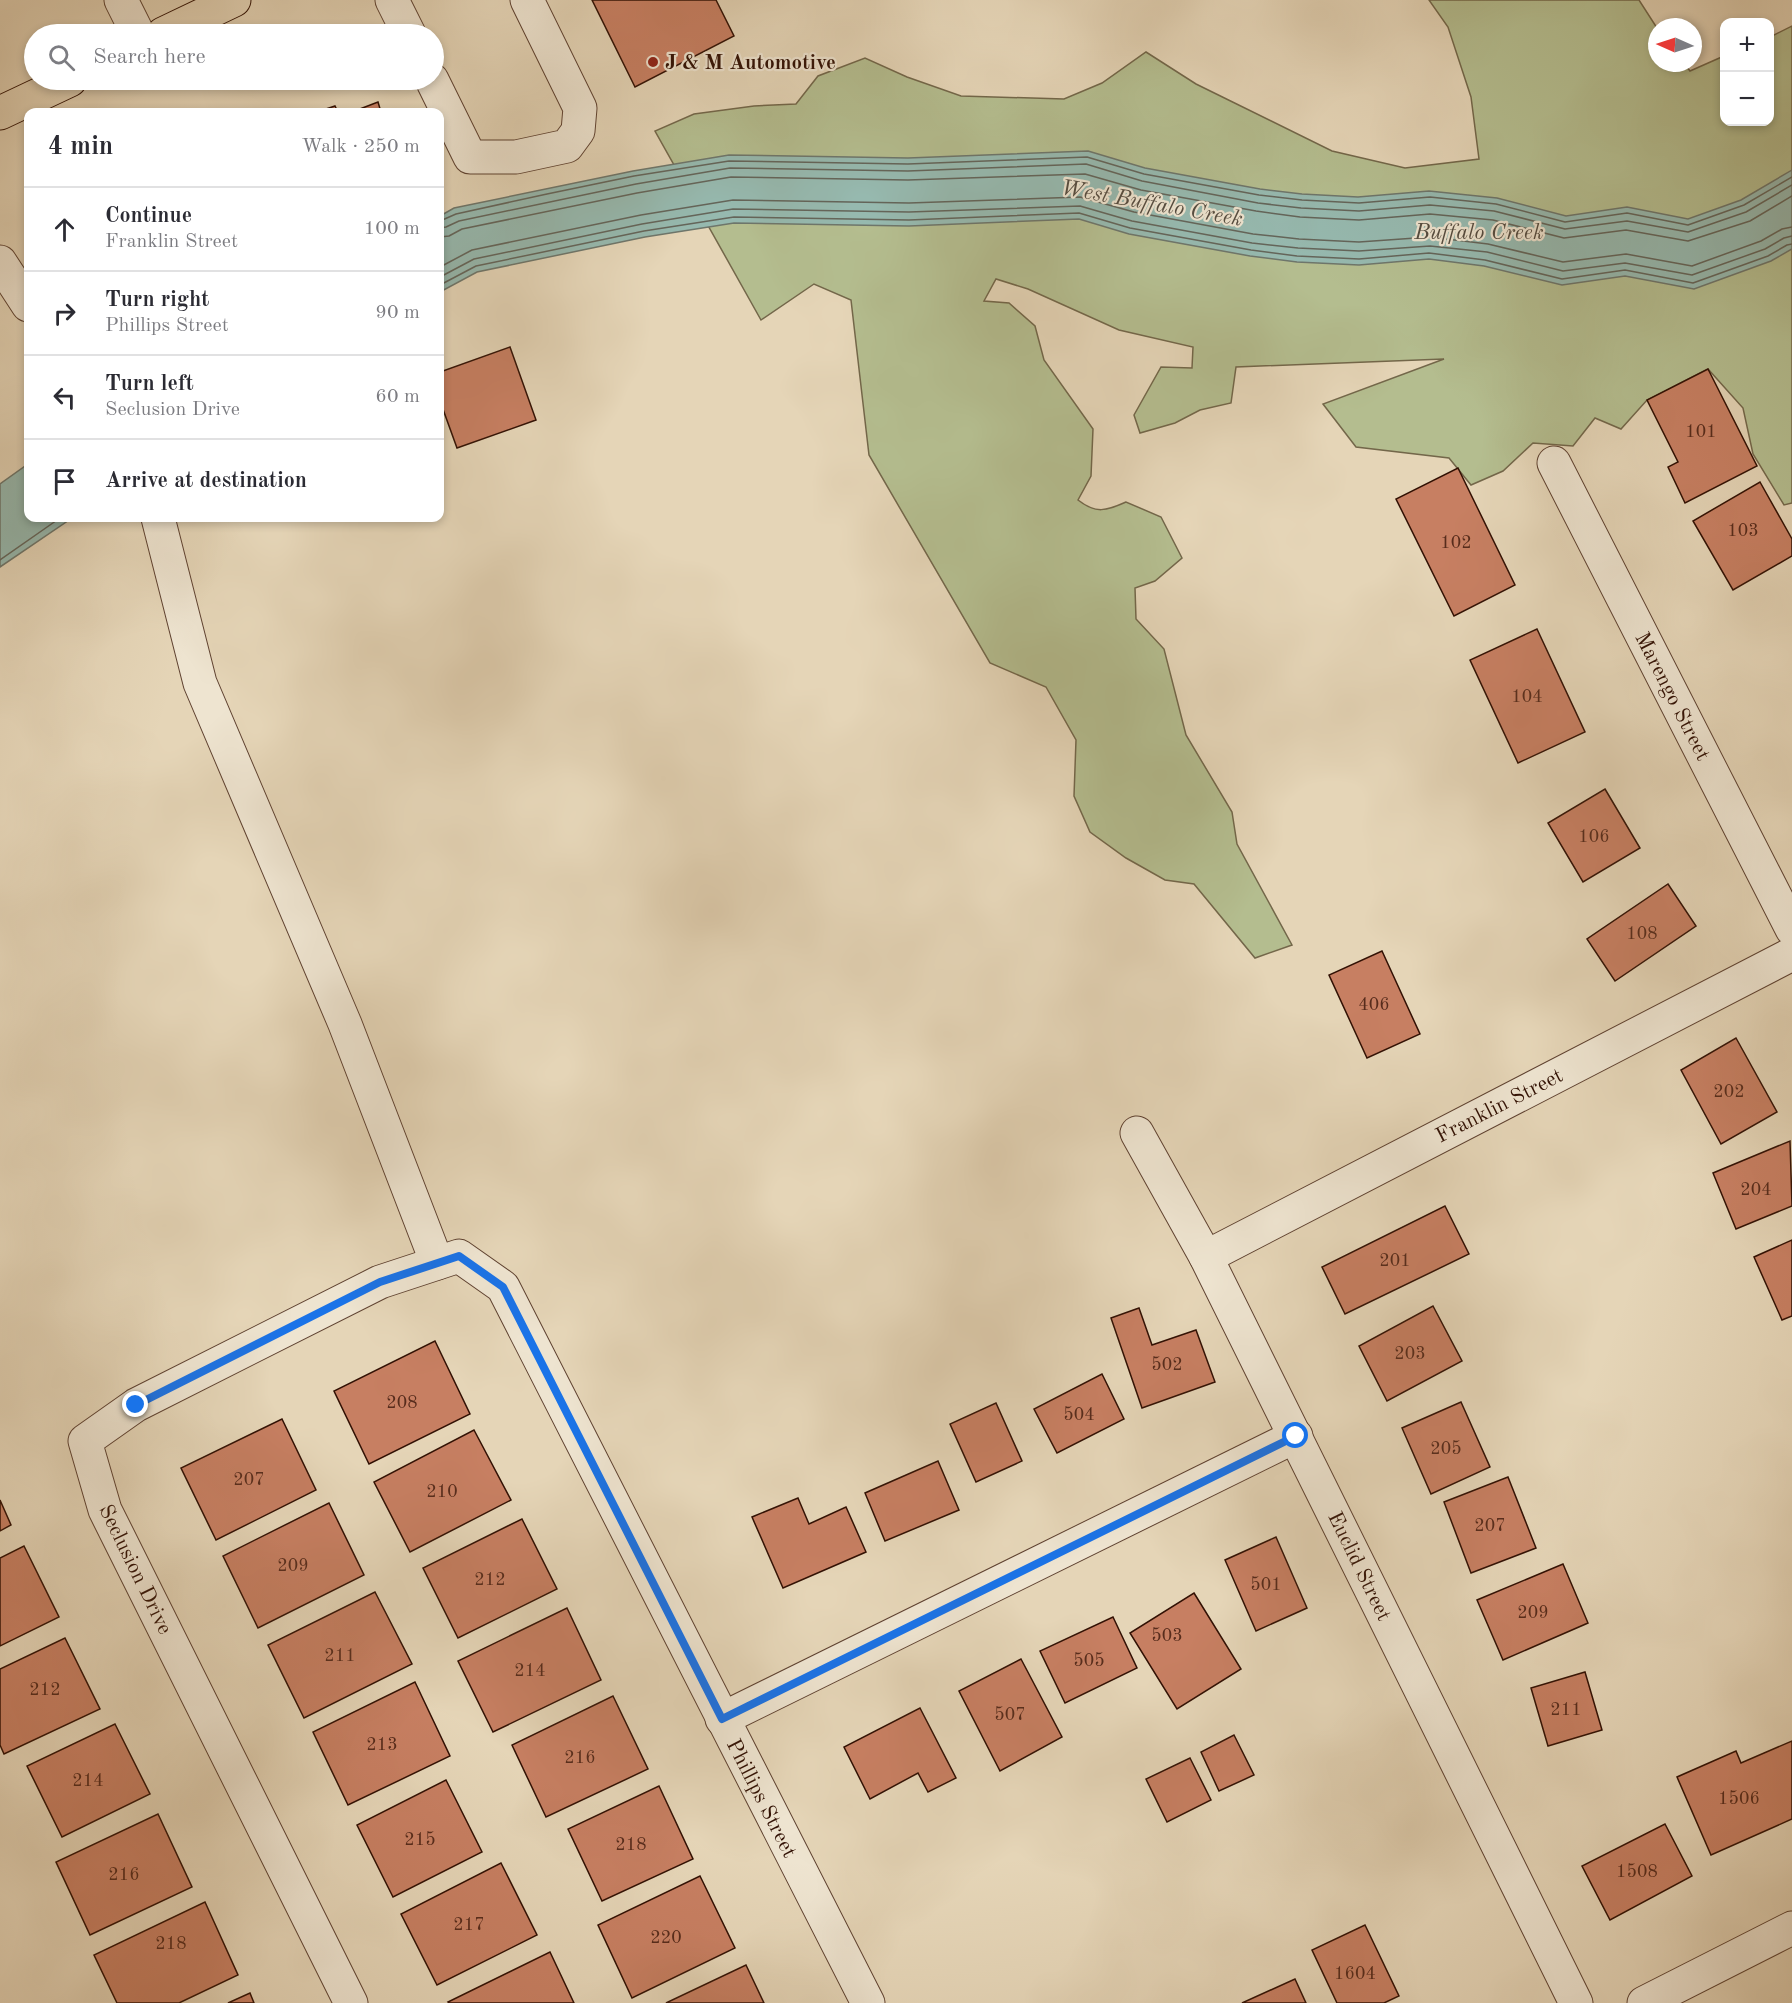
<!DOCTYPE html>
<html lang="en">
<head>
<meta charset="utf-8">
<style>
	body { margin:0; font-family:"Old Standard TT",serif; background:#f2f2f3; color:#2b2b33 }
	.controls { position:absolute; right:18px; top:18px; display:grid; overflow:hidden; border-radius:12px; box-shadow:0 3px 9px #0003 }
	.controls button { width:54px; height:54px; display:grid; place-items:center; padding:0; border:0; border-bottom:2px solid #e1e1e2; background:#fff; color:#2b2b33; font:30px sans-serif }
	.compass { position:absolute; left:1648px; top:18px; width:54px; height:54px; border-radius:50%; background:#fff; box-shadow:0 3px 9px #0003; rotate:273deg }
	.stop { position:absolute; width:18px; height:18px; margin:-14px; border:4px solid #1a73e8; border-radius:50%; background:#fff }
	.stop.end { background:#1a73e8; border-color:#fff; box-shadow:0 2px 6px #0008 }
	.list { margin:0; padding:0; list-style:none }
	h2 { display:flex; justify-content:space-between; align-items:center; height:78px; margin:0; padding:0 24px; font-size:26px }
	h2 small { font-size:20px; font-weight:400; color:#7c7c81 }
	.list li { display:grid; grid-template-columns:39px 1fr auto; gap:18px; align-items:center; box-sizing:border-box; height:84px; padding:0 24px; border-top:2px solid #e1e1e2 }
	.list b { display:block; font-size:22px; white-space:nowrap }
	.list p { margin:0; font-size:20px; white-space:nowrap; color:#7c7c81 }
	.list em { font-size:20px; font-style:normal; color:#7c7c81 }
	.icon { flex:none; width:33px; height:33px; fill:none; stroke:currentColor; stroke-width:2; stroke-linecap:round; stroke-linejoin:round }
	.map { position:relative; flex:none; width:1792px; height:2003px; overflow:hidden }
	.search { position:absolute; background:#fff; box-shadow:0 3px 9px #0003; left:24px; top:24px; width:420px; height:66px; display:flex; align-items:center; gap:15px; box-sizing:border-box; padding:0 21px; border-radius:33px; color:#7c7c81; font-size:22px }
	.panel { position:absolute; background:#fff; box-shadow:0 3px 9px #0003; left:24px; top:108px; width:420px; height:414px; border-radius:12px }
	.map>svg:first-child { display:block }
</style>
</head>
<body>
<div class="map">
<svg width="1792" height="2003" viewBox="0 0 1792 2003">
	<rect width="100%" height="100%" fill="#e5d5b7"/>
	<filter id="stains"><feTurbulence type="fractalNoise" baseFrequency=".00333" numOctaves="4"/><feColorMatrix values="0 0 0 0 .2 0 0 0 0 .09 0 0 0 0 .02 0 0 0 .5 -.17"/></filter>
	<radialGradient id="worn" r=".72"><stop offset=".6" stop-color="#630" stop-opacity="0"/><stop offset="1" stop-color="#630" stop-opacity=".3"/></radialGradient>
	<!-- green -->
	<path fill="#b4bd8f" stroke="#73674a" stroke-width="1.5" d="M1429 0H1639L1657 28V63H1684L1690 71 1724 56V122H1770V37L1792 26V503L1784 505 1753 454 1743 408 1708 369 1647 400 1621 429 1595 418 1573 446 1533 443 1503 471 1471 485 1449 458 1356 447 1323 404 1444 359 1236 367 1231 403 1200 410 1175 423 1140 433 1134 415 1161 367 1192 368 1193 347 1119 330 1028 289 996 279 984 301 1009 303 1035 326 1044 360 1093 429 1091 476 1078 500C1096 514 1106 511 1126 502L1161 517 1182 558 1155 581 1135 588 1136 619 1164 649 1186 735 1232 812 1237 844 1292 945 1255 958 1194 884 1165 880 1126 858 1090 832 1074 796 1076 740 1046 687 990 663 869 455 851 300 814 284 761 320 655 131 694 114 754 106 796 104 818 76 865 58 907 77 961 96 1064 99 1102 83 1146 52 1196 84 1332 151 1405 168 1479 159 1471 97 1448 27Z"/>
	<!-- water -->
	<g fill="#96b9af" stroke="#6e766b" stroke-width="1.5">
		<polygon points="1088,151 1145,168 1260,189 1302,194 1358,197 1429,191 1497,198 1566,216 1627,207 1688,219 1741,200 1792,170 1792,249 1771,261 1694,289 1625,276 1562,285 1484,266 1429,259 1359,265 1297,262 1250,256 1129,234 1079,219 909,226 734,223 645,237 477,272 440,292 440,216 454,208 633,171 729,155 908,158"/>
		<polygon points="28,464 28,518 72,518 0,567 0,484"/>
	</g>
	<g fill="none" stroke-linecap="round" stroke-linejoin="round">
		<!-- shore -->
		<g stroke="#64655a" stroke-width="1.5">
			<polyline points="440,221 456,214 547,194 634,176 729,161 908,164 1087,157 1144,174 1259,195 1302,200 1359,203 1430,197 1496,204 1565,222 1627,213 1688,225 1744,205 1792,177"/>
			<polyline points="440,228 446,227 459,221 636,184 730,168 908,171 1086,164 1142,181 1258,203 1301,208 1359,211 1430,205 1494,211 1565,229 1627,221 1688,232 1746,212 1792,185"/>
			<polyline points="440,237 449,236 462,229 637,193 731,177 908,180 1085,174 1141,190 1256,211 1300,217 1359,220 1430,214 1493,220 1564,238 1626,230 1688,241 1750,221 1792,196"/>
			<polyline points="440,267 472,250 641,215 733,200 909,203 1080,197 1134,212 1253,234 1299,239 1359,242 1430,237 1488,244 1563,262 1626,254 1692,266 1761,241 1782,229 1792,227"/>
			<polyline points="440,277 474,259 642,224 733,209 909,212 1080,206 1132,221 1252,243 1298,248 1359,251 1430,246 1487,252 1563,271 1625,263 1692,275 1765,249 1784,238 1792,236"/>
			<polyline points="440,285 476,266 644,231 734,217 909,220 1079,213 1130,228 1251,250 1297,256 1359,259 1429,253 1485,260 1562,279 1625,270 1693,283 1768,256 1787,245 1792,244"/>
			<polyline points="0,560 60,518"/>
		</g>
	</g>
	<!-- building -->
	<g fill="#c77f62" stroke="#321104" stroke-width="1.5">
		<polygon points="592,0 716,0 734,36 635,87"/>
		<polygon points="378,102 381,112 352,112"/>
		<polygon points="335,106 338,112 317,112"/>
		<polygon points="510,347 536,420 457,448 440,401 440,372"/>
		<polygon points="1708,369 1757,466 1685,503 1668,467 1678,462 1647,400"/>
		<polygon points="1458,468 1515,585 1454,616 1396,499"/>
		<polygon points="1760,482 1792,539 1792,556 1733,590 1693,521"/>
		<polygon points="1537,629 1585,732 1518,763 1470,660"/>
		<polygon points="1605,789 1640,848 1583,882 1548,823"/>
		<polygon points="1668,884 1696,926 1615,981 1587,939"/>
		<polygon points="1382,951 1420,1034 1367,1058 1329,975"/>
		<polygon points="1736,1038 1777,1112 1721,1144 1681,1070"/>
		<polygon points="1790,1141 1792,1206 1736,1229 1713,1173"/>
		<polygon points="1445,1206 1469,1254 1345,1314 1322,1267"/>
		<polygon points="1792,1240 1792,1316 1782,1320 1754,1257"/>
		<polygon points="1433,1306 1462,1361 1387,1401 1359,1346"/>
		<polygon points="1139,1308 1152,1345 1196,1330 1215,1382 1142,1408 1111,1318"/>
		<polygon points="435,1341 470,1414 369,1464 334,1391"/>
		<polygon points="1102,1374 1124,1419 1057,1453 1034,1409"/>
		<polygon points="1461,1402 1490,1467 1431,1494 1402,1428"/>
		<polygon points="996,1403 1022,1461 976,1482 950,1424"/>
		<polygon points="282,1419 316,1490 216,1540 181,1468"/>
		<polygon points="474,1430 511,1500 410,1552 374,1482"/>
		<polygon points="938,1461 959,1510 885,1541 865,1493"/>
		<polygon points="1508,1477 1536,1548 1471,1573 1444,1502"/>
		<polygon points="798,1498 809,1524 846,1507 866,1552 783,1588 752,1517"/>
		<polygon points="0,1500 11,1525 0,1531"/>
		<polygon points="329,1503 364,1575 258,1628 223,1556"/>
		<polygon points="522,1519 557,1589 458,1638 423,1568"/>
		<polygon points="1276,1537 1307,1608 1256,1631 1225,1560"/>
		<polygon points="24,1546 59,1617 0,1646 0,1558"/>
		<polygon points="1563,1564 1588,1623 1503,1660 1477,1600"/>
		<polygon points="375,1592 412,1664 304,1718 268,1645"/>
		<polygon points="1194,1593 1241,1669 1177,1709 1130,1633"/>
		<polygon points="567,1608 601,1680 493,1732 458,1661"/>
		<polygon points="1113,1617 1137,1668 1065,1703 1040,1651"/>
		<polygon points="65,1638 100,1709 4,1754 0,1745 0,1669"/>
		<polygon points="1021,1659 1062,1737 1000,1771 959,1691"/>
		<polygon points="1585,1672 1602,1730 1548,1746 1531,1688"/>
		<polygon points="415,1682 450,1756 348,1805 313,1732"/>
		<polygon points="613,1696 648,1769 546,1817 512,1745"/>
		<polygon points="920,1708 956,1778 928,1792 918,1773 870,1799 844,1747"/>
		<polygon points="115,1724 150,1794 62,1837 27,1766"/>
		<polygon points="1234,1735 1254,1775 1219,1791 1201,1752"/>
		<polygon points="1792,1741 1792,1819 1711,1855 1677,1777 1736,1751 1741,1763"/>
		<polygon points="1190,1758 1211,1800 1167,1822 1146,1779"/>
		<polygon points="446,1780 482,1852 393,1897 357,1825"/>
		<polygon points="659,1786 693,1859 602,1901 568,1829"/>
		<polygon points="158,1814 192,1887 90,1935 56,1862"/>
		<polygon points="1665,1824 1692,1876 1610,1920 1582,1866"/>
		<polygon points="501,1863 537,1935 437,1985 401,1914"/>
		<polygon points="700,1876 735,1948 632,1998 598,1925"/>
		<polygon points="205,1902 238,1975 179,2003 117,2003 94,1955"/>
		<polygon points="1365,1925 1399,1996 1384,2003 1337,2003 1312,1950"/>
		<polygon points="550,1952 574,2003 449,2003 448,2002"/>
		<polygon points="746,1965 764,2003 666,2003"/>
		<polygon points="1295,1979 1306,2003 1242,2003"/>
		<polygon points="250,1993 254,2003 228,2003"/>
	</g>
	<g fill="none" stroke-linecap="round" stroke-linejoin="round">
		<!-- minor casing -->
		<g stroke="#5f4231" stroke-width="35">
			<g id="minor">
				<polyline points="121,0 138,34"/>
				<polyline points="392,0 409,34"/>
				<polyline points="432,80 470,157 516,157 567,146 578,131 580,108 527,0"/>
				<polyline points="0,262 28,305"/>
				<polyline points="1554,463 1792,929"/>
				<polyline points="158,518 200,683 345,1024 437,1263"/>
				<polyline points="1137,1133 1206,1257 1576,2003"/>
				<polyline points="1206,1257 1792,954"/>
				<polyline points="722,1719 1296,1436"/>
				<polyline points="351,2003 105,1510 85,1441 136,1405 380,1282 459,1256 503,1287 868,2003"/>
				<polyline points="1644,2003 1792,1928"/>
			</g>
		</g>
		<!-- major casing -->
		<g stroke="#321104" stroke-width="35">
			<g id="major">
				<polyline points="163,34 234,0"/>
				<polyline points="0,113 70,80"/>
			</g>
		</g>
		<!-- minor -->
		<use href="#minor" stroke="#eee4d0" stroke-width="33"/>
		<!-- major -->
		<use href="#major" stroke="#e5d5b7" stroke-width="33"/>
	</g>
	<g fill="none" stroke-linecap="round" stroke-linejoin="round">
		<!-- route -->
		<polyline stroke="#1a73e8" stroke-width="8" points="136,1405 380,1282 459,1256 503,1287 722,1719 1296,1436"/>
	</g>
	<!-- markers -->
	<circle fill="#8f2418" stroke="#eee4d0" stroke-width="2" cx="653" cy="62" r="6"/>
	<g text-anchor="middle" stroke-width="4.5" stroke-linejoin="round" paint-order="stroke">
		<!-- number labels -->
		<g font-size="18" fill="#572c1c">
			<text x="1701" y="437">101</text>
			<text x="1743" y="536">103</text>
			<text x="1456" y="548">102</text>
			<text x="1527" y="702">104</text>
			<text x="1594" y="842">106</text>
			<text x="1642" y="939">108</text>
			<text x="1374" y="1010">406</text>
			<text x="1729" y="1097">202</text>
			<text x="1756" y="1195">204</text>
			<text x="1395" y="1266">201</text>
			<text x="1410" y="1359">203</text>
			<text x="1167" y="1370">502</text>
			<text x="402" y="1408">208</text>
			<text x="1079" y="1420">504</text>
			<text x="1446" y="1454">205</text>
			<text x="249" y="1485">207</text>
			<text x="442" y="1497">210</text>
			<text x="1490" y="1531">207</text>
			<text x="293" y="1571">209</text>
			<text x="490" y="1585">212</text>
			<text x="1266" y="1590">501</text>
			<text x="1533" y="1618">209</text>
			<text x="1167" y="1641">503</text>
			<text x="340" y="1661">211</text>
			<text x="1089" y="1666">505</text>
			<text x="530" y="1676">214</text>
			<text x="45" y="1695">212</text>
			<text x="1566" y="1715">211</text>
			<text x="1010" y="1720">507</text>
			<text x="382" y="1750">213</text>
			<text x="580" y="1763">216</text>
			<text x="88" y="1786">214</text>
			<text x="1739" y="1804">1506</text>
			<text x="420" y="1845">215</text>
			<text x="631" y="1850">218</text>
			<text x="1637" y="1877">1508</text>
			<text x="124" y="1880">216</text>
			<text x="469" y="1930">217</text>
			<text x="666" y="1943">220</text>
			<text x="171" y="1949">218</text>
			<text x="1355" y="1979">1604</text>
		</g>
		<!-- poi labels -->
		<g font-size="21" font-weight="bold" fill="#321104" stroke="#eee4d0" text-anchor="start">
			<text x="665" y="69">J &amp; M Automotive</text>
		</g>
		<!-- street labels -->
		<g font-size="21" fill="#321104" stroke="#eee4d0">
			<text transform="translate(1673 696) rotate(63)" y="7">Marengo Street</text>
			<text transform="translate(1499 1105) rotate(-27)" y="7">Franklin Street</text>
			<text transform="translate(1360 1566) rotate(64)" y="7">Euclid Street</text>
			<text transform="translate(136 1569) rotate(64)" y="7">Seclusion Drive</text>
			<text transform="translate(762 1798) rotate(63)" y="7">Phillips Street</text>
		</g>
		<!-- water labels -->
		<g font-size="22" font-style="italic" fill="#554c40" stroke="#eee4d0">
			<text transform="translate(1152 202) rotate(10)" y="8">West Buffalo Creek</text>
			<text x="1479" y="239">Buffalo Creek</text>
		</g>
	</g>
	<rect width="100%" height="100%" filter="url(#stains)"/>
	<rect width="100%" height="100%" fill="url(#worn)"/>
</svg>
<div class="controls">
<button>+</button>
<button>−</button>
</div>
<svg class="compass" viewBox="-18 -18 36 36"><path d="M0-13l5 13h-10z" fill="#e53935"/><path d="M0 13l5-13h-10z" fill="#7c7c81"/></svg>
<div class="stop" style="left:1296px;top:1436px"></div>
<div class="stop end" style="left:136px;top:1405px"></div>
<div class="search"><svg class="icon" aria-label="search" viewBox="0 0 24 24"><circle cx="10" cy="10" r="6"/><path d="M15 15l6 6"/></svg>Search here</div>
<section class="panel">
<h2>4 min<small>Walk · 250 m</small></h2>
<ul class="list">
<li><svg class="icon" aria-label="ahead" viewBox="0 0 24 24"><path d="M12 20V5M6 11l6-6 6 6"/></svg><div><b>Continue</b><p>Franklin Street</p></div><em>100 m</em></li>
<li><svg class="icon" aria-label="right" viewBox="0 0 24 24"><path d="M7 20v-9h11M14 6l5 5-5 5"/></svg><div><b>Turn right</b><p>Phillips Street</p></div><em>90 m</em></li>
<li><svg class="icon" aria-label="left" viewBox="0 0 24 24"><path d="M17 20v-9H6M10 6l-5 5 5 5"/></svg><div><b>Turn left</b><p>Seclusion Drive</p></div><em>60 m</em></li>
<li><svg class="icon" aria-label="arrive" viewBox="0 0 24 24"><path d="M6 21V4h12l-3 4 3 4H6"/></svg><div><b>Arrive at destination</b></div></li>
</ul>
</section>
</div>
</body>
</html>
